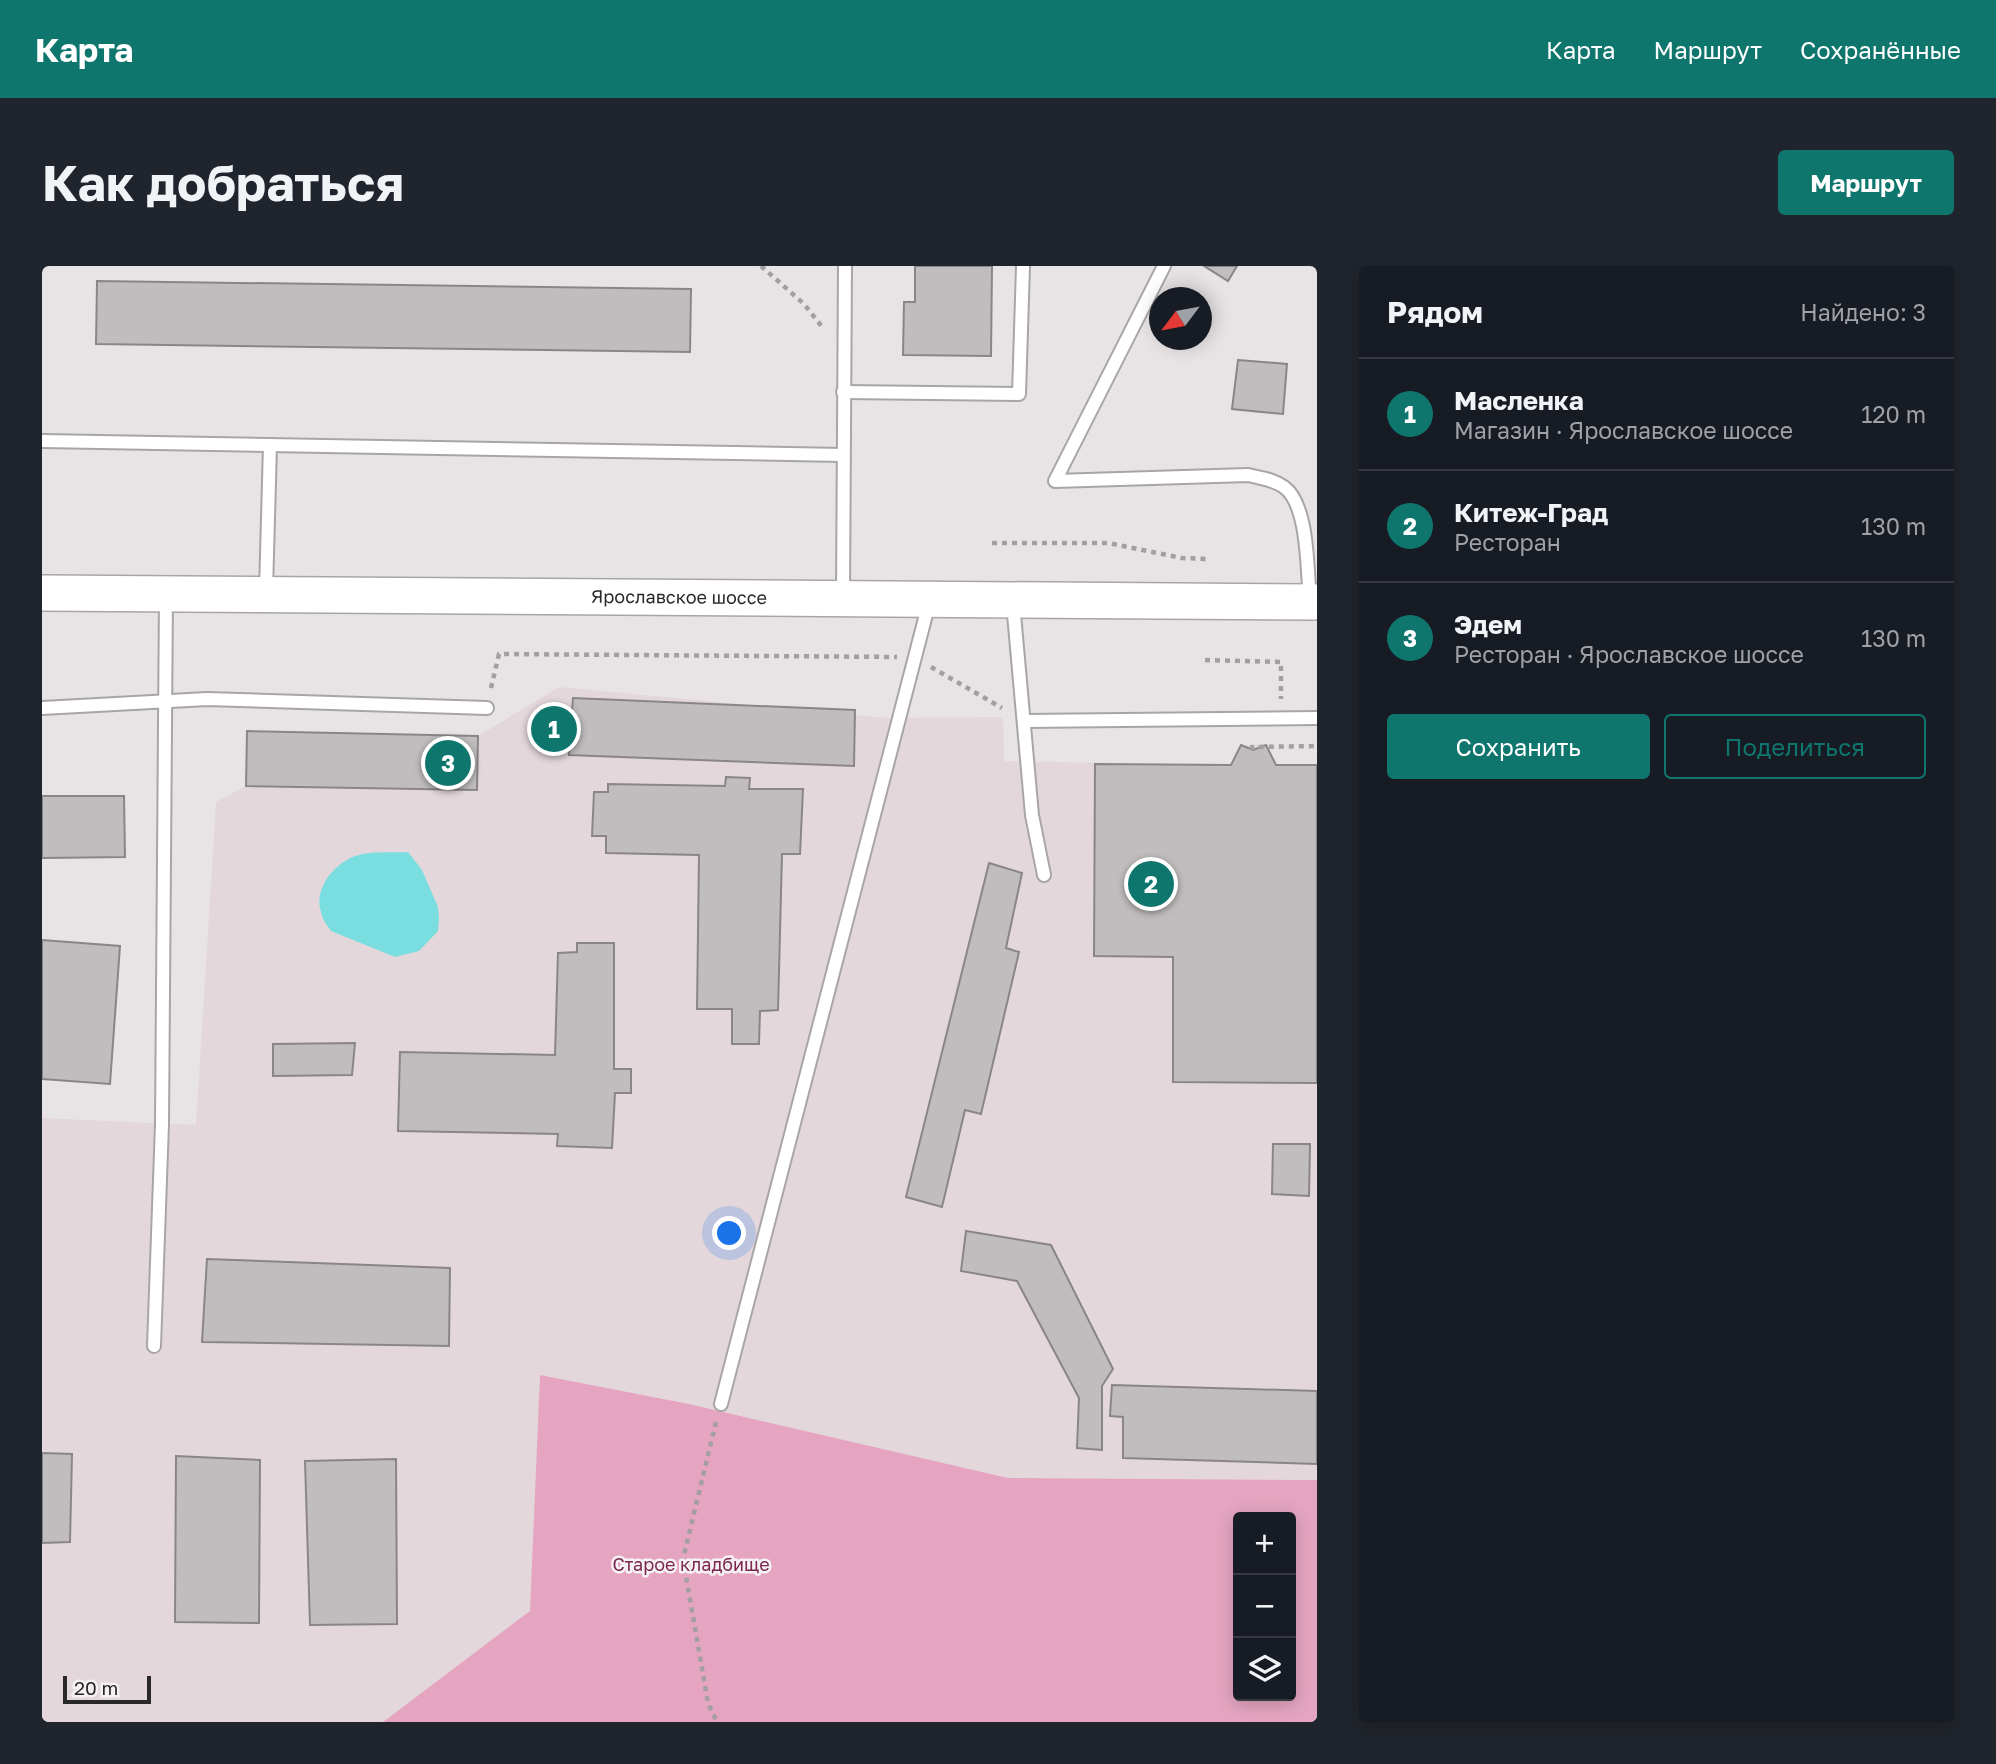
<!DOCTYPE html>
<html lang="ru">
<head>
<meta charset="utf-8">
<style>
	body { margin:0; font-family:"Golos Text",sans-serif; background:#20242c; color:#f1f3f6 }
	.controls { position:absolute; right:21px; bottom:21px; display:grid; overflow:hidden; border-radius:7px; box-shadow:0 4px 18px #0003 }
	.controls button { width:63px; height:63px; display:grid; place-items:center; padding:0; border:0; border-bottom:2px solid #363941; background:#171b24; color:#f1f3f6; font:35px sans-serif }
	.compass { position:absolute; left:1107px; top:21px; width:63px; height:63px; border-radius:50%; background:#171b24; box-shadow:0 4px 18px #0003; rotate:238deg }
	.scale { position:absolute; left:21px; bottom:18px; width:88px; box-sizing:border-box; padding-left:7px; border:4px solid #292728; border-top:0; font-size:19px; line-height:24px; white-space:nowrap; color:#292728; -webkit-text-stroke:5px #f6f1f3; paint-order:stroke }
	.you { position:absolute; left:688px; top:968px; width:24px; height:24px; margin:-18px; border:5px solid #fff; border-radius:50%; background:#1a73e8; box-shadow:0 0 0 10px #1a73e833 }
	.badge { display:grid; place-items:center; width:46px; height:46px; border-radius:50%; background:#0f766e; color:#fff; font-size:23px; font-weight:700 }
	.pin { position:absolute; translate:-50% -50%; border:4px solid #fff; box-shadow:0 2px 7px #0006 }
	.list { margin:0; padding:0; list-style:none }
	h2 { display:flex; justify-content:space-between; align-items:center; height:91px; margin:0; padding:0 28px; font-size:30px }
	h2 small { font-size:23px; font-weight:400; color:#9ea1a6 }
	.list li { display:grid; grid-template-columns:46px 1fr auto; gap:21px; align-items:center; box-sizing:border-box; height:112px; padding:0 28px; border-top:2px solid #363941 }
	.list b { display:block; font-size:26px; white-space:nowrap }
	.list p { margin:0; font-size:23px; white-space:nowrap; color:#9ea1a6 }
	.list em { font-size:23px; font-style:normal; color:#9ea1a6 }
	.actions { display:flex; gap:14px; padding:21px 28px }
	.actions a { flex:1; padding:16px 0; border:2px solid #0f766e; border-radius:7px; text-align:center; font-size:24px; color:#0f766e }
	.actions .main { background:#0f766e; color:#fff }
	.icon { flex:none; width:38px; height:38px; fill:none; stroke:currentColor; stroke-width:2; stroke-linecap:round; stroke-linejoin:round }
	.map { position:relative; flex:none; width:1275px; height:1456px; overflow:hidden; border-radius:7px }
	header { display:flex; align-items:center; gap:42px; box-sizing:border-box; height:98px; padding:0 35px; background:#0f766e; color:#fff }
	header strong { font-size:33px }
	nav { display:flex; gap:38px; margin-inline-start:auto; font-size:24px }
	.intro { display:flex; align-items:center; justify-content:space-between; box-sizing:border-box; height:168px; padding:0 42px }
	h1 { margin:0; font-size:49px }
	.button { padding:18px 32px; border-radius:7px; background:#0f766e; color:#fff; font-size:24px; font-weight:700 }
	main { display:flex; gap:42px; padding:0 42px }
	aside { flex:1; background:#171b24; border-radius:7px; box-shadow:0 4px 18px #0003 }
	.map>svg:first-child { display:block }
</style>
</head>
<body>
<header>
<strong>Карта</strong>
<nav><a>Карта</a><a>Маршрут</a><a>Сохранённые</a></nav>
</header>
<div class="intro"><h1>Как добраться</h1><a class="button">Маршрут</a></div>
<main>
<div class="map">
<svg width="1275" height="1456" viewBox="0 0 1275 1456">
	<rect width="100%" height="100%" fill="#e8e4e6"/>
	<!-- built -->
	<polygon fill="#e4d7dc" points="517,421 846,452 961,451 962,495 1189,499 1199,479 1224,479 1234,499 1275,499 1275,1214 966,1212 647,1138 498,1109 489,1345 341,1456 0,1456 0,852 154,859 174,536 204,520 205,465 436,470"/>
	<!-- green -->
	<path fill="#e5a5c0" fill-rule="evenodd" d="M498 1109 647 1138 966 1212 1275 1214V1456H341L488 1345ZM1196 1251H1249V1430H1196Z"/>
	<!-- water -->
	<path fill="#7adee0" d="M366 586 380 604 396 641 397 652 396 665 377 685 353 691 289 665C285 659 280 653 279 646 271 621 295 594 317 589 332 585 351 587 366 586Z"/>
	<!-- building -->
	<g fill="#c1bdbe" stroke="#8a8687" stroke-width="2">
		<polygon points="873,0 950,0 949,90 861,89 862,36 873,36"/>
		<polygon points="1162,0 1195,0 1186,15"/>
		<polygon points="55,15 649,23 648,86 54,78"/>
		<polygon points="1196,94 1245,98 1241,148 1190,143"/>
		<polygon points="531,432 813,444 812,500 527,489"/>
		<polygon points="205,465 436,470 435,524 204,520"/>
		<polygon points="1199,479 1211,484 1224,479 1234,499 1275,499 1275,817 1131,816 1131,691 1052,690 1053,498 1189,499"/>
		<polygon points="684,511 708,512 707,523 761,523 758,588 740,588 736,744 718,745 717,778 690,778 690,743 655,743 657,589 564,587 564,570 550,570 552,526 566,526 566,518 683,520"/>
		<polygon points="0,530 82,530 83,591 0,592"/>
		<polygon points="947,597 980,607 964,682 977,686 939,848 923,844 900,941 864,931"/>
		<polygon points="0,674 78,680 68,818 0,813"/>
		<polygon points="535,677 572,677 572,803 589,803 589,827 573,827 570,882 515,880 516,868 356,865 358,786 513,789 516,687 535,686"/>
		<polygon points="313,777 310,809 231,810 231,778"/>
		<polygon points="1231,878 1268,878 1267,930 1230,928"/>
		<polygon points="924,965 1009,979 1071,1103 1060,1120 1060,1184 1035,1182 1037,1132 975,1015 919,1005"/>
		<polygon points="165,993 408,1002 407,1080 160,1076"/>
		<polygon points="1070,1119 1275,1125 1275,1198 1081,1192 1081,1151 1068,1150"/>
		<polygon points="0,1187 30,1188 28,1276 0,1277"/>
		<polygon points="134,1190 218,1194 217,1357 133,1356"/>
		<polygon points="354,1193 355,1358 268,1359 263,1195"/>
	</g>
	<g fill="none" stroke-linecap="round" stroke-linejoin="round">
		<!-- service casing -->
		<g stroke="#a9a5a6" stroke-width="16">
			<g id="service">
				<path d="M1122 0 1013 215 1206 209C1218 212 1231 213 1242 221 1267 239 1265 306 1268 335"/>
				<polyline points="801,126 977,128 981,0"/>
				<polyline points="0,175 801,189"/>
				<polyline points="224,325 228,179"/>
				<polyline points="801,329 803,0"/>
				<polyline points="971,337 990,549 1002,609"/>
				<polyline points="0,442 165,433 445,442"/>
				<polyline points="982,455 1275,452"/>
				<polyline points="112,1080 120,858 124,328"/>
				<polyline points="679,1138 887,337"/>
			</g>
		</g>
		<!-- secondary casing -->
		<g stroke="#a9a5a6" stroke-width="38">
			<g id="secondary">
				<path id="s1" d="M0 327 1275 336"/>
			</g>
		</g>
		<!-- path -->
		<g stroke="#a39fa1" stroke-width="4.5" stroke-dasharray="5 5" stroke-linecap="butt">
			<polyline points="719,0 762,38 781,62"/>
			<polyline points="950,277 1066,277 1140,292 1164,293"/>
			<polyline points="1163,394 1239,396 1239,433"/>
			<polyline points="889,401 960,442"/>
			<polyline points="449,422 457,388 855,391"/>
			<polyline points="1211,484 1210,481 1275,480"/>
			<polyline points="674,1156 641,1293 666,1437 675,1456"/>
		</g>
		<!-- service -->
		<use href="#service" stroke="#fff" stroke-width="12"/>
		<!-- secondary -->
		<use href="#secondary" stroke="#fff" stroke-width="35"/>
	</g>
	<g text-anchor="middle" stroke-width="5" stroke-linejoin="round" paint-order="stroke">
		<!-- street labels -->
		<g font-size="18" fill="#292728" stroke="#f6f1f3">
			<text dy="6" stroke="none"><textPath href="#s1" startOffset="637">Ярославское шоссе</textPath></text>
		</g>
		<!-- park labels -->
		<g font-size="18" fill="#7b2752" stroke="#f6f1f3">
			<text x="649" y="1305">Старое кладбище</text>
		</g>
	</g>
</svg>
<div class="controls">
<button>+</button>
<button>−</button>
<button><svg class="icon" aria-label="layers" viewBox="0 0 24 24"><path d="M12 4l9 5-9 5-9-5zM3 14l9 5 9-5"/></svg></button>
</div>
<svg class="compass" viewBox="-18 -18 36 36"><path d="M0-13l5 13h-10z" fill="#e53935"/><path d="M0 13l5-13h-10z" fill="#9ea1a6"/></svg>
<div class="scale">20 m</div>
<div class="you"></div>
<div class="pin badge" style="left:512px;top:463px">1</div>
<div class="pin badge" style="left:1109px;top:618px">2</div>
<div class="pin badge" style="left:406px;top:497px">3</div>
</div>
<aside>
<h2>Рядом<small>Найдено: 3</small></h2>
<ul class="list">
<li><span class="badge">1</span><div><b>Масленка</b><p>Магазин · Ярославское шоссе</p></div><em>120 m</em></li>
<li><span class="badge">2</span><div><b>Китеж-Град</b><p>Ресторан</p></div><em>130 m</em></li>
<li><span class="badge">3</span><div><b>Эдем</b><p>Ресторан · Ярославское шоссе</p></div><em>130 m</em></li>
</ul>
<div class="actions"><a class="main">Сохранить</a><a>Поделиться</a></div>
</aside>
</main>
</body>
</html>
